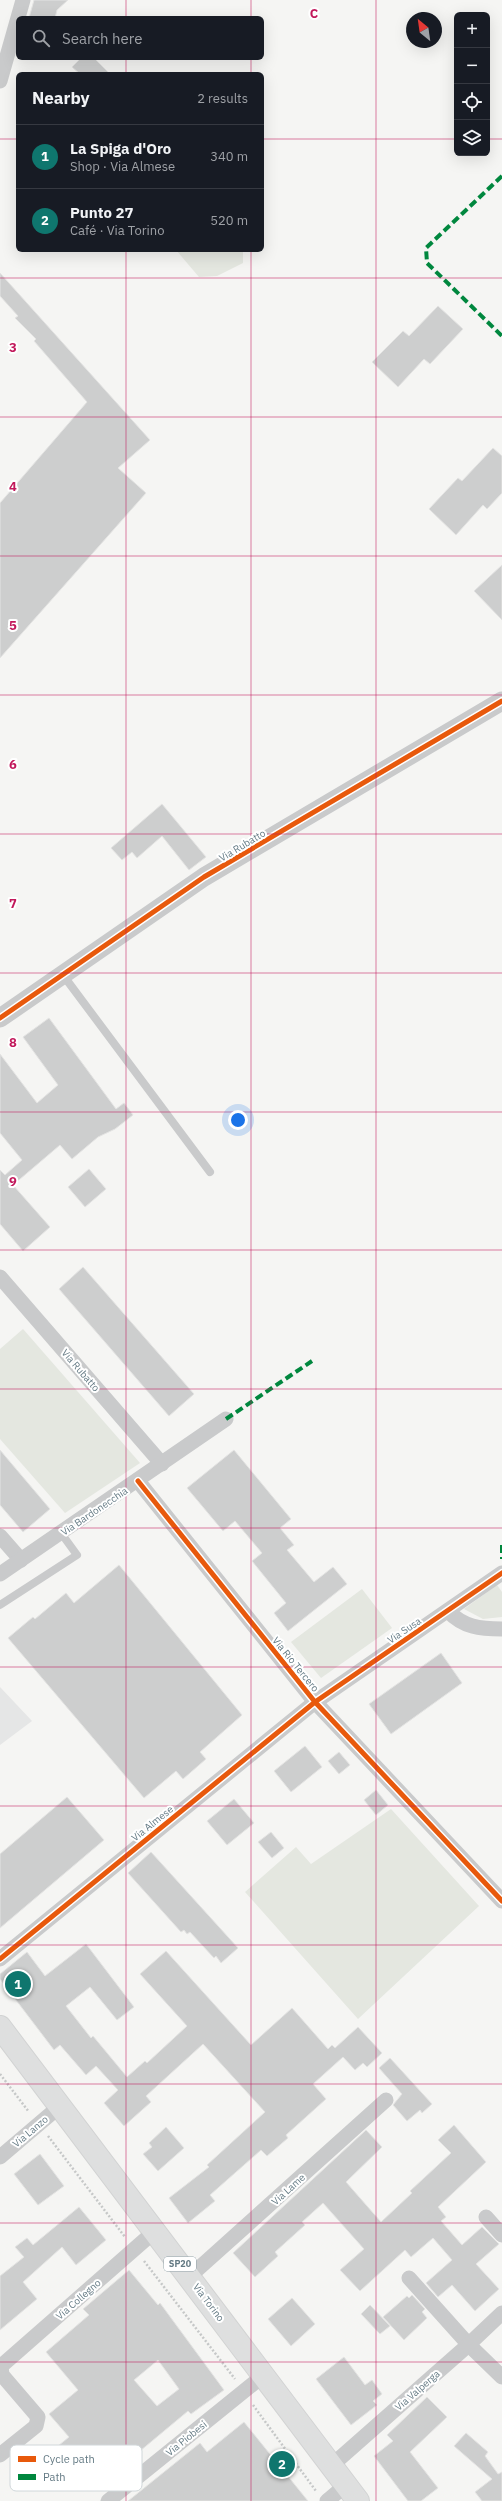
<!DOCTYPE html>
<html lang="en">
<head>
<meta charset="utf-8">
<style>
	body { margin:0; font-family:"IBM Plex Sans",sans-serif; background:#20242c; color:#f1f3f6 }
	.controls { position:absolute; right:12px; top:12px; display:grid; overflow:hidden; border-radius:6px; box-shadow:0 4px 16px #0002 }
	.controls button { width:36px; height:36px; display:grid; place-items:center; padding:0; border:0; border-bottom:1px solid #363941; background:#171b24; color:#f1f3f6; font:20px sans-serif }
	.compass { position:absolute; left:406px; top:12px; width:36px; height:36px; border-radius:50%; background:#171b24; box-shadow:0 4px 16px #0002; rotate:331deg }
	.you { position:absolute; left:238px; top:1120px; width:14px; height:14px; margin:-10px; border:3px solid #fff; border-radius:50%; background:#1a73e8; box-shadow:0 0 0 6px #1a73e833 }
	.badge { display:grid; place-items:center; width:26px; height:26px; border-radius:50%; background:#0f766e; color:#fff; font-size:13px; font-weight:700 }
	.pin { position:absolute; translate:-50% -50%; border:2px solid #fff; box-shadow:0 1px 4px #0006 }
	.list { margin:0; padding:0; list-style:none }
	h2 { display:flex; justify-content:space-between; align-items:center; height:52px; margin:0; padding:0 16px; font-size:17px }
	h2 small { font-size:13px; font-weight:400; color:#9ea1a6 }
	.list li { display:grid; grid-template-columns:26px 1fr auto; gap:12px; align-items:center; box-sizing:border-box; height:64px; padding:0 16px; border-top:1px solid #363941 }
	.list b { display:block; font-size:15px; white-space:nowrap }
	.list p { margin:0; font-size:13px; white-space:nowrap; color:#9ea1a6 }
	.list em { font-size:13px; font-style:normal; color:#9ea1a6 }
	.icon { flex:none; width:22px; height:22px; fill:none; stroke:currentColor; stroke-width:2; stroke-linecap:round; stroke-linejoin:round }
	.map { position:relative; flex:none; width:502px; height:2501px; overflow:hidden }
	.search { position:absolute; background:#171b24; box-shadow:0 4px 16px #0002; left:16px; top:16px; width:248px; height:44px; display:flex; align-items:center; gap:10px; box-sizing:border-box; padding:0 14px; border-radius:6px; color:#9ea1a6; font-size:15px }
	.panel { position:absolute; background:#171b24; box-shadow:0 4px 16px #0002; left:16px; top:72px; width:248px; height:180px; border-radius:6px }
	.map>svg:first-child { display:block }
</style>
</head>
<body>
<div class="map">
<svg width="502" height="2501" viewBox="0 0 502 2501">
	<rect width="100%" height="100%" fill="#f5f5f3"/>
	<!-- built -->
	<polygon fill="#e5e6e6" points="0,1687 32,1721 0,1745"/>
	<!-- green -->
	<g fill="#e4e7e0">
		<polygon points="176,250 243,250 243,263 217,276 199,277"/>
		<polygon points="23,1329 140,1463 65,1513 0,1439 0,1349"/>
		<polygon points="497,1585 502,1592 502,1617 483,1619 464,1609"/>
		<polygon points="362,1589 392,1628 321,1678 291,1642"/>
		<polygon points="391,1809 479,1906 358,2019 245,1892 296,1847 311,1864"/>
	</g>
	<!-- building -->
	<g fill="#cdcece" stroke="#e4e4e3" fill-rule="evenodd">
		<polygon points="34,0 68,0 57,10 55,18 29,18"/>
		<polygon points="81,58 94,58 110,74 80,74 72,67"/>
		<polygon points="0,273 150,440 118,468 146,493 0,658 0,503 87,402 34,341 36,339 15,318 18,316 0,296"/>
		<polygon points="438,306 463,329 430,364 424,359 398,387 372,362 403,331 409,336"/>
		<polygon points="493,448 502,456 502,493 487,509 483,505 456,535 429,509 458,478 462,481"/>
		<polygon points="502,565 502,620 474,591"/>
		<polygon points="162,804 206,857 189,870 162,836 137,858 132,852 122,860 111,848"/>
		<polygon points="49,1018 116,1109 124,1103 133,1115 115,1129 98,1137 72,1159 60,1145 13,1185 50,1227 23,1251 0,1224 0,1170 5,1175 22,1160 0,1133 0,1054 37,1103 58,1085 23,1037"/>
		<polygon points="89,1169 106,1189 85,1207 68,1187"/>
		<polygon points="83,1267 194,1394 169,1416 59,1289"/>
		<polygon points="0,1450 50,1509 23,1532 0,1505"/>
		<polygon points="234,1450 291,1519 280,1528 294,1545 287,1550 314,1582 333,1567 347,1584 288,1631 274,1613 286,1603 252,1561 262,1553 235,1521 223,1531 187,1488"/>
		<polygon points="119,1565 242,1715 200,1752 206,1759 183,1779 176,1771 144,1798 8,1638 33,1617 35,1619 66,1593 74,1603"/>
		<polygon points="441,1653 462,1683 391,1734 369,1704"/>
		<polygon points="305,1746 322,1767 291,1792 274,1771"/>
		<polygon points="339,1752 350,1765 339,1774 328,1761"/>
		<polygon points="376,1790 388,1805 376,1815 364,1800"/>
		<polygon points="67,1797 104,1840 0,1928 0,1854"/>
		<polygon points="234,1799 254,1823 227,1845 207,1821"/>
		<polygon points="271,1832 284,1848 272,1858 258,1842"/>
		<polygon points="151,1852 238,1948 221,1963 216,1956 214,1958 190,1932 187,1934 184,1930 181,1932 128,1873"/>
		<polygon points="86,1944 134,2007 117,2020 90,1987 66,2006 91,2038 93,2036 127,2077 145,2061 147,2063 187,2026 140,1974 166,1951 251,2045 292,2008 328,2049 332,2045 335,2048 358,2027 382,2053 367,2067 363,2063 355,2070 343,2057 313,2084 326,2099 286,2135 288,2138 267,2156 261,2150 210,2195 215,2201 188,2223 169,2198 209,2167 207,2165 265,2112 203,2044 146,2096 151,2102 124,2126 104,2103 118,2090 96,2066 86,2075 60,2045 54,2050 0,1979 0,1974 27,1952 45,1976"/>
		<polygon points="390,2058 432,2104 422,2113 420,2110 407,2121 393,2105 402,2094 379,2068"/>
		<polygon points="454,2125 486,2162 438,2207 446,2217 441,2221 462,2245 482,2227 499,2244 476,2264 499,2289 475,2311 452,2285 438,2297 426,2283 452,2260 433,2238 411,2257 405,2250 360,2291 340,2270 364,2249 323,2203 302,2222 305,2225 275,2252 278,2256 255,2277 233,2253 366,2130 382,2147 346,2182 381,2222 412,2193 410,2191 451,2153 438,2140"/>
		<polygon points="166,2127 184,2148 158,2171 143,2154 152,2147 149,2143"/>
		<polygon points="40,2154 64,2186 38,2205 14,2174"/>
		<polygon points="79,2207 106,2240 76,2265 62,2247 23,2282 37,2299 0,2330 0,2276 24,2257 15,2247 27,2238 33,2245"/>
		<path d="M129 2270 158 2305 160 2303 224 2390 191 2414 188 2411 122 2466 109 2451 66 2488 41 2460 69 2437 49 2414 78 2390 46 2352 89 2315 83 2309ZM158 2360 179 2389 157 2406 134 2380Z"/>
		<polygon points="412,2295 425,2309 422,2312 427,2318 404,2340 383,2317 407,2296 409,2298"/>
		<polygon points="292,2298 315,2324 291,2346 268,2319"/>
		<polygon points="370,2305 390,2326 380,2334 361,2314"/>
		<polygon points="344,2357 365,2385 372,2380 382,2394 373,2401 377,2405 351,2425 316,2379"/>
		<polygon points="427,2397 447,2417 410,2452 438,2488 421,2501 408,2501 374,2456 393,2441 387,2435"/>
		<polygon points="244,2422 308,2501 128,2501 200,2443 207,2452"/>
		<polygon points="466,2433 488,2452 485,2456 498,2474 502,2472 502,2501 482,2501 475,2492 492,2479 454,2446"/>
	</g>
	<g fill="none" stroke-linecap="round" stroke-linejoin="round">
		<!-- primary casing -->
		<g stroke="#d2d3d3" stroke-width="24">
			<polyline id="primary" points="0,2027 358,2501"/>
		</g>
		<!-- path -->
		<g stroke="#c6c8c8" stroke-width="2.5" stroke-dasharray="2 2" stroke-linecap="butt">
			<polyline points="0,2074 29,2112"/>
			<polyline points="48,2136 125,2237"/>
			<polyline points="144,2261 235,2379"/>
			<polyline points="253,2405 316,2491"/>
		</g>
		<!-- service -->
		<g stroke="#c9cacb" stroke-width="8">
			<polyline points="63,975 210,1172"/>
			<polyline points="0,1605 77,1555 61,1533"/>
		</g>
		<!-- minor -->
		<g stroke="#c9cacb" stroke-width="15">
			<polyline points="0,81 23,0"/>
			<polyline points="0,1277 162,1464"/>
			<polyline points="138,1481 315,1702 502,1901"/>
			<polyline points="0,1536 21,1560"/>
			<polyline points="0,1574 226,1419"/>
			<path d="M448 1611C463 1627 480 1629 502 1629"/>
			<polyline points="0,1959 315,1702 502,1573"/>
			<polyline points="0,2157 60,2106"/>
			<polyline points="486,2217 502,2235"/>
			<polyline points="189,2277 386,2100"/>
			<polyline points="409,2278 469,2345 502,2377"/>
			<polyline points="0,2367 155,2231"/>
			<polyline points="0,2455 36,2426 38,2417 2,2375 1,2366"/>
			<polyline points="331,2466 466,2347 502,2313"/>
			<polyline points="108,2501 264,2375"/>
			<polyline points="327,2501 346,2485"/>
		</g>
		<!-- tertiary -->
		<polyline stroke="#c9cacb" stroke-width="19" points="0,1018 204,877 502,701"/>
		<!-- primary -->
		<use href="#primary" stroke="#dedfdf" stroke-width="22"/>
		<!-- quiet -->
		<g stroke="#00873e" stroke-width="4" stroke-dasharray="8 4" stroke-linecap="butt">
			<polyline points="502,176 426,248 427,263 502,336"/>
			<polyline points="226,1419 312,1361"/>
			<polyline points="502,1545 502,1559"/>
		</g>
		<!-- cycleway casing -->
		<g stroke="#fff" stroke-width="8">
			<g id="cycleway">
				<polyline points="0,1018 204,877 502,701"/>
				<polyline points="138,1481 315,1702 502,1901"/>
				<polyline points="0,1959 315,1702 502,1573"/>
			</g>
		</g>
		<!-- cycleway -->
		<use href="#cycleway" stroke="#e8590c" stroke-width="5"/>
	</g>
	<!-- grid -->
	<path fill="none" stroke="#c2185b" stroke-width="1" stroke-opacity="0.55" d="M126 0V18M251 0V18M376 0V2501M126 58V74M251 58V74M0 139H18M262 139H457M487 139H502M126 250V2501M251 250V2501M0 278H502M0 417H502M0 556H502M0 695H502M0 834H502M0 973H502M0 1112H502M0 1250H502M0 1389H502M0 1528H502M0 1667H502M0 1806H502M0 1945H502M0 2084H502M0 2223H502M0 2362H502"/>
	<g text-anchor="middle" stroke-width="4" stroke-linejoin="round" paint-order="stroke">
		<!-- shield labels -->
		<rect fill="#fff" stroke="#92a2a9" stroke-width="1" x="164" y="2257" width="32" height="14" rx="3"/>
		<g font-size="9" font-weight="bold" fill="#647a84">
			<text x="180" y="2267">SP20</text>
		</g>
		<!-- street labels -->
		<g font-size="10" fill="#647a84" stroke="#fff">
			<text transform="translate(242 845) rotate(-31)" y="4">Via Rubatto</text>
			<text transform="translate(81 1370) rotate(49)" y="4">Via Rubatto</text>
			<text transform="translate(94 1511) rotate(-34)" y="4">Via Bardonecchia</text>
			<text transform="translate(404 1630) rotate(-34)" y="4">Via Susa</text>
			<text transform="translate(296 1664) rotate(51)" y="4">Via Rio Tercero</text>
			<text transform="translate(152 1823) rotate(-39)" y="4">Via Almese</text>
			<text transform="translate(30 2131) rotate(-40)" y="4">Via Lanzo</text>
			<text transform="translate(288 2189) rotate(-42)" y="4">Via Lame</text>
			<text transform="translate(78 2299) rotate(-41)" y="4">Via Collegno</text>
			<text transform="translate(209 2302) rotate(53)" y="4">Via Torino</text>
			<text transform="translate(417 2390) rotate(-41)" y="4">Via Valperga</text>
			<text transform="translate(186 2438) rotate(-39)" y="4">Via Piobesi</text>
		</g>
	</g>
	<!-- legend -->
	<rect x="10" y="2445" width="132" height="46" rx="6" fill="#fff" stroke="#d0d7da" stroke-width="1"/>
	<rect x="18" y="2456" width="18" height="6" fill="#e8590c"/>
	<rect x="18" y="2474" width="18" height="6" fill="#00873e"/>
	<g font-size="11" fill="#647a84">
		<text x="43" y="2463">Cycle path</text>
		<text x="43" y="2481">Path</text>
	</g>
	<g font-size="13" text-anchor="middle" font-weight="bold" fill="#c2185b" stroke="#fff" stroke-width="4" stroke-linejoin="round" paint-order="stroke">
		<text x="314" y="18">C</text>
		<text x="13" y="352">3</text>
		<text x="13" y="491">4</text>
		<text x="13" y="630">5</text>
		<text x="13" y="769">6</text>
		<text x="13" y="908">7</text>
		<text x="13" y="1047">8</text>
		<text x="13" y="1186">9</text>
	</g>
</svg>
<div class="controls">
<button>+</button>
<button>−</button>
<button><svg class="icon" aria-label="locate" viewBox="0 0 24 24"><circle cx="12" cy="12" r="6"/><path d="M12 2v4M12 18v4M2 12h4M18 12h4"/></svg></button>
<button><svg class="icon" aria-label="layers" viewBox="0 0 24 24"><path d="M12 4l9 5-9 5-9-5zM3 14l9 5 9-5"/></svg></button>
</div>
<svg class="compass" viewBox="-18 -18 36 36"><path d="M0-13l5 13h-10z" fill="#e53935"/><path d="M0 13l5-13h-10z" fill="#9ea1a6"/></svg>
<div class="you"></div>
<div class="pin badge" style="left:18px;top:1984px">1</div>
<div class="pin badge" style="left:282px;top:2464px">2</div>
<div class="search"><svg class="icon" aria-label="search" viewBox="0 0 24 24"><circle cx="10" cy="10" r="6"/><path d="M15 15l6 6"/></svg>Search here</div>
<section class="panel">
<h2>Nearby<small>2 results</small></h2>
<ul class="list">
<li><span class="badge">1</span><div><b>La Spiga d'Oro</b><p>Shop · Via Almese</p></div><em>340 m</em></li>
<li><span class="badge">2</span><div><b>Punto 27</b><p>Café · Via Torino</p></div><em>520 m</em></li>
</ul>
</section>
</div>
</body>
</html>
